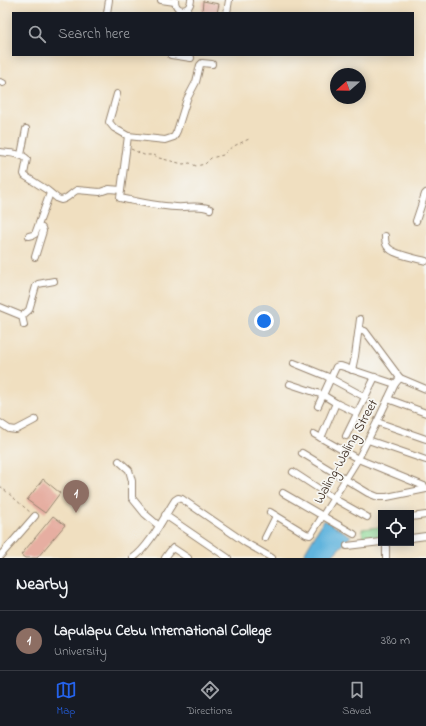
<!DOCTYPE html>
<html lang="en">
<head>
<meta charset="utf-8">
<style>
	body { margin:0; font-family:"Indie Flower",sans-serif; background:#242831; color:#f1f3f6 }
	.controls { position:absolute; right:12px; bottom:12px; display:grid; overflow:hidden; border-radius:0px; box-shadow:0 2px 10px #0003 }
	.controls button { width:36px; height:36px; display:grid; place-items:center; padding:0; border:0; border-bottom:1px solid #363941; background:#171b24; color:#f1f3f6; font:20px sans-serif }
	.compass { position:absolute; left:330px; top:68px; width:36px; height:36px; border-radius:50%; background:#171b24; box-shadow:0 2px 10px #0003; rotate:250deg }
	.you { position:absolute; left:264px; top:321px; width:14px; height:14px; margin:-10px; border:3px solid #fff; border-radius:50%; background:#1a73e8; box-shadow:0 0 0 6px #1a73e833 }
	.badge { display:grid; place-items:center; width:26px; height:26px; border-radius:50%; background:#2563eb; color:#fff; font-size:13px; font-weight:700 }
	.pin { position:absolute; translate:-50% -33px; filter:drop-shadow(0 1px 2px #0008) }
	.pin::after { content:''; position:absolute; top:21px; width:14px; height:12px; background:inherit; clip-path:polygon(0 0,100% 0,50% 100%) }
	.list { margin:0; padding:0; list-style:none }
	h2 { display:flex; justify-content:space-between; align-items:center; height:52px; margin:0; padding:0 16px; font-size:17px }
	h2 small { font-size:13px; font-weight:400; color:#9ea1a6 }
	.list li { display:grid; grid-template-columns:26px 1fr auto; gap:12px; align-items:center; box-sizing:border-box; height:60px; padding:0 16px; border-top:1px solid #363941 }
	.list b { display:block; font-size:15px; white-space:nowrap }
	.list p { margin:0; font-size:13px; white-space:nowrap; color:#9ea1a6 }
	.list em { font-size:13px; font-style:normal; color:#9ea1a6 }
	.icon { flex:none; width:22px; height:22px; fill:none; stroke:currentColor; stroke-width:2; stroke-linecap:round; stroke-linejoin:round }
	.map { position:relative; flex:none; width:426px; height:558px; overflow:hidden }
	.search { position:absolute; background:#171b24; box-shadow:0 2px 10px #0003; left:12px; right:12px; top:12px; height:44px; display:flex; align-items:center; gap:10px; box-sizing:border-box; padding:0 14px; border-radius:0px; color:#9ea1a6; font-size:15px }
	.sheet { height:112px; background:#171b24 }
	nav { display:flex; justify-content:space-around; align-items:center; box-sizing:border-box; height:56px; border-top:1px solid #363941; background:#171b24; font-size:11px; color:#9ea1a6 }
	nav a { display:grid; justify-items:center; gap:2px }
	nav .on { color:#2563eb }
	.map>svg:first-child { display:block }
</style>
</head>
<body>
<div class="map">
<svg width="426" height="558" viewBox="0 0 426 558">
	<rect width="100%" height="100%" fill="#f6f6f2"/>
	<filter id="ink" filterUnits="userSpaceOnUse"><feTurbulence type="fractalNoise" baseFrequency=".025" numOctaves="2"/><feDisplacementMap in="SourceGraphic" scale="8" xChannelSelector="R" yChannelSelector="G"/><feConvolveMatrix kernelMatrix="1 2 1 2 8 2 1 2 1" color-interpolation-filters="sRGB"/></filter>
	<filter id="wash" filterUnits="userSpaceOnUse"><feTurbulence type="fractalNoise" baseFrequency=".012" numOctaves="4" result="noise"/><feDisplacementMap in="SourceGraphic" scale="16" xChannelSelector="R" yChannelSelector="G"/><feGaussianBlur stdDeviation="0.9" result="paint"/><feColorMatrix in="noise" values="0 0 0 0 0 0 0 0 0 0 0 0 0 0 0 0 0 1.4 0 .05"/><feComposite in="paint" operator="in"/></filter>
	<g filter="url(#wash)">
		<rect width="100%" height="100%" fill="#f0dfc0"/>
		<!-- green -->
		<polygon fill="#8dd996" stroke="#64825a" points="380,527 381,536 363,538 362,529"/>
		<!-- water -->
		<polygon fill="#61b4dd" stroke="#4e6f7e" points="324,520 351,536 330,558 304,558 302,557"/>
		<g id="blocks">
			<!-- building -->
			<g fill="#e6aea1">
				<polygon points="203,1 219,4 217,13 202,12"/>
				<polygon points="43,479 60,493 45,513 27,500"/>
				<polygon points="53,516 65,525 37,558 25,558 21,555"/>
			</g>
		</g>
	</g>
	<g filter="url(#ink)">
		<use href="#blocks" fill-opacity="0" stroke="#96846f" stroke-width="1"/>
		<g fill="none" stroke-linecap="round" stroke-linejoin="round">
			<!-- minor casing -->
			<g stroke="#96846f" stroke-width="8">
				<g id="minor">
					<polyline points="161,0 175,2"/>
					<path d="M175 0C175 13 190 13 191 0"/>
					<polyline points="107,13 109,0"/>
					<polyline points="227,13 229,0"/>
					<polyline points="171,55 191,58"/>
					<polyline points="0,82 3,83"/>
					<polyline points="117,94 109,122 114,128 128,136 165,140 174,137 177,131 187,99 196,82 200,65 202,63 212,64"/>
					<path d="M128 136 120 198C138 202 157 206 176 207 187 208 199 204 210 209"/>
					<path d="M0 152C9 153 21 153 27 159L24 174 25 176 47 190 58 199 61 200C68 199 71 193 77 190L100 192 109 189 121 190"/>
					<polyline points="21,155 26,129"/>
					<polyline points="416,221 425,194 426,193"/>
					<polyline points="29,236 33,235 35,234 50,193"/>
					<path d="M385 236C385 239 385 243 387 246 392 255 416 258 426 261"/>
					<polyline points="35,257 43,231 42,228 38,227"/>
					<polyline points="0,307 22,316 24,325"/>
					<polyline points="22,316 29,310 36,286 38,284 54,281"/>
					<polyline points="359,329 365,331 400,378"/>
					<polyline points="294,363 326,376 365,397"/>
					<polyline points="352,370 355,356 360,319"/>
					<polyline points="400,378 426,389"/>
					<polyline points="290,384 323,395 336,403 357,413"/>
					<polyline points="388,399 426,413"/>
					<polyline points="318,406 336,367 338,366 341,366 395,384"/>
					<polyline points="377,422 426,439"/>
					<polyline points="0,423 9,429 16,430 35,420"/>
					<polyline points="314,434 358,459 424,486 426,488"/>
					<polyline points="346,436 375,377"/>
					<polyline points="321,438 336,403"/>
					<polyline points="368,440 426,460"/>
					<polyline points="302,453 368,493 378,497 387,497 426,489"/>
					<polyline points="119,461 129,470 132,481 132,498 145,514 159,526"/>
					<polyline points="293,472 333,498 367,517"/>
					<polyline points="283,493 354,534"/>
					<polyline points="270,512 306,534 310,535 312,533 358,459 377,422 395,384 400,378"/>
					<polyline points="165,515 228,558"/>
					<polyline points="411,517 426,515"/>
					<polyline points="265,538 276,516"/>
					<polyline points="411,538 426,536"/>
					<polyline points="347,546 381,542"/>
					<polyline points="0,556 35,516"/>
					<path d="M133 558C149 547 164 517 175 500L178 498 182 499 246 543 272 558"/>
					<polyline points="165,558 170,551 173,548 188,558"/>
					<polyline points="386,558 386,543"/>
				</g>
			</g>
			<!-- path -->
			<g stroke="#96846f" stroke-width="1" stroke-dasharray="3 3" stroke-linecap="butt">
				<polyline points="131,149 144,155 154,155 159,158 183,164 190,163 196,166 205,164 211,158 223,155 229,149 236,145 249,139"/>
				<polyline points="0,486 31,513"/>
			</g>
			<!-- minor -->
			<use href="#minor" stroke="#fff" stroke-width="6"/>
		</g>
	</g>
	<g text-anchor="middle" stroke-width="3.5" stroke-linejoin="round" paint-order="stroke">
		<!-- street labels -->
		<g font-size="14" fill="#3b2a1e" stroke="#f6f6f2">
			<text transform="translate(345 451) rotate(-61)" y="5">Waling-Waling Street</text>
		</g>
	</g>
</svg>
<div class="controls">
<button><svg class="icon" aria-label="locate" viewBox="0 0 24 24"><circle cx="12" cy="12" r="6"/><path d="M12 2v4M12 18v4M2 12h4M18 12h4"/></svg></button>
</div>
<svg class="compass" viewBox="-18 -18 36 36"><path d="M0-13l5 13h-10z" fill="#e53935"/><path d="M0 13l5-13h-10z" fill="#9ea1a6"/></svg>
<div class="you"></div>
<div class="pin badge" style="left:76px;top:513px;background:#8d6e63">1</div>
<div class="search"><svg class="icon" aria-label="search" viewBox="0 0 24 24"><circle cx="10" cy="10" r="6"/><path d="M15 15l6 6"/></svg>Search here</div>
</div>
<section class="sheet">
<h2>Nearby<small></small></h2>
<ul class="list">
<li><span class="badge" style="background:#8d6e63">1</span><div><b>Lapulapu Cebu International College</b><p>University</p></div><em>380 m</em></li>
</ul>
</section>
<nav>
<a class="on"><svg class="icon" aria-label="map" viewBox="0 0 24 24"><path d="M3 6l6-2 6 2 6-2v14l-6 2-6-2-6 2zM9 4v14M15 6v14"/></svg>Map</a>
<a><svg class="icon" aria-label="directions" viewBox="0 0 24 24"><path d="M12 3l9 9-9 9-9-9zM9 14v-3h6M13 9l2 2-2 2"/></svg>Directions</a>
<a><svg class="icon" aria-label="saved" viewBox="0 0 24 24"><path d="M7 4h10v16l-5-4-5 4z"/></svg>Saved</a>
</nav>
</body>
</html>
